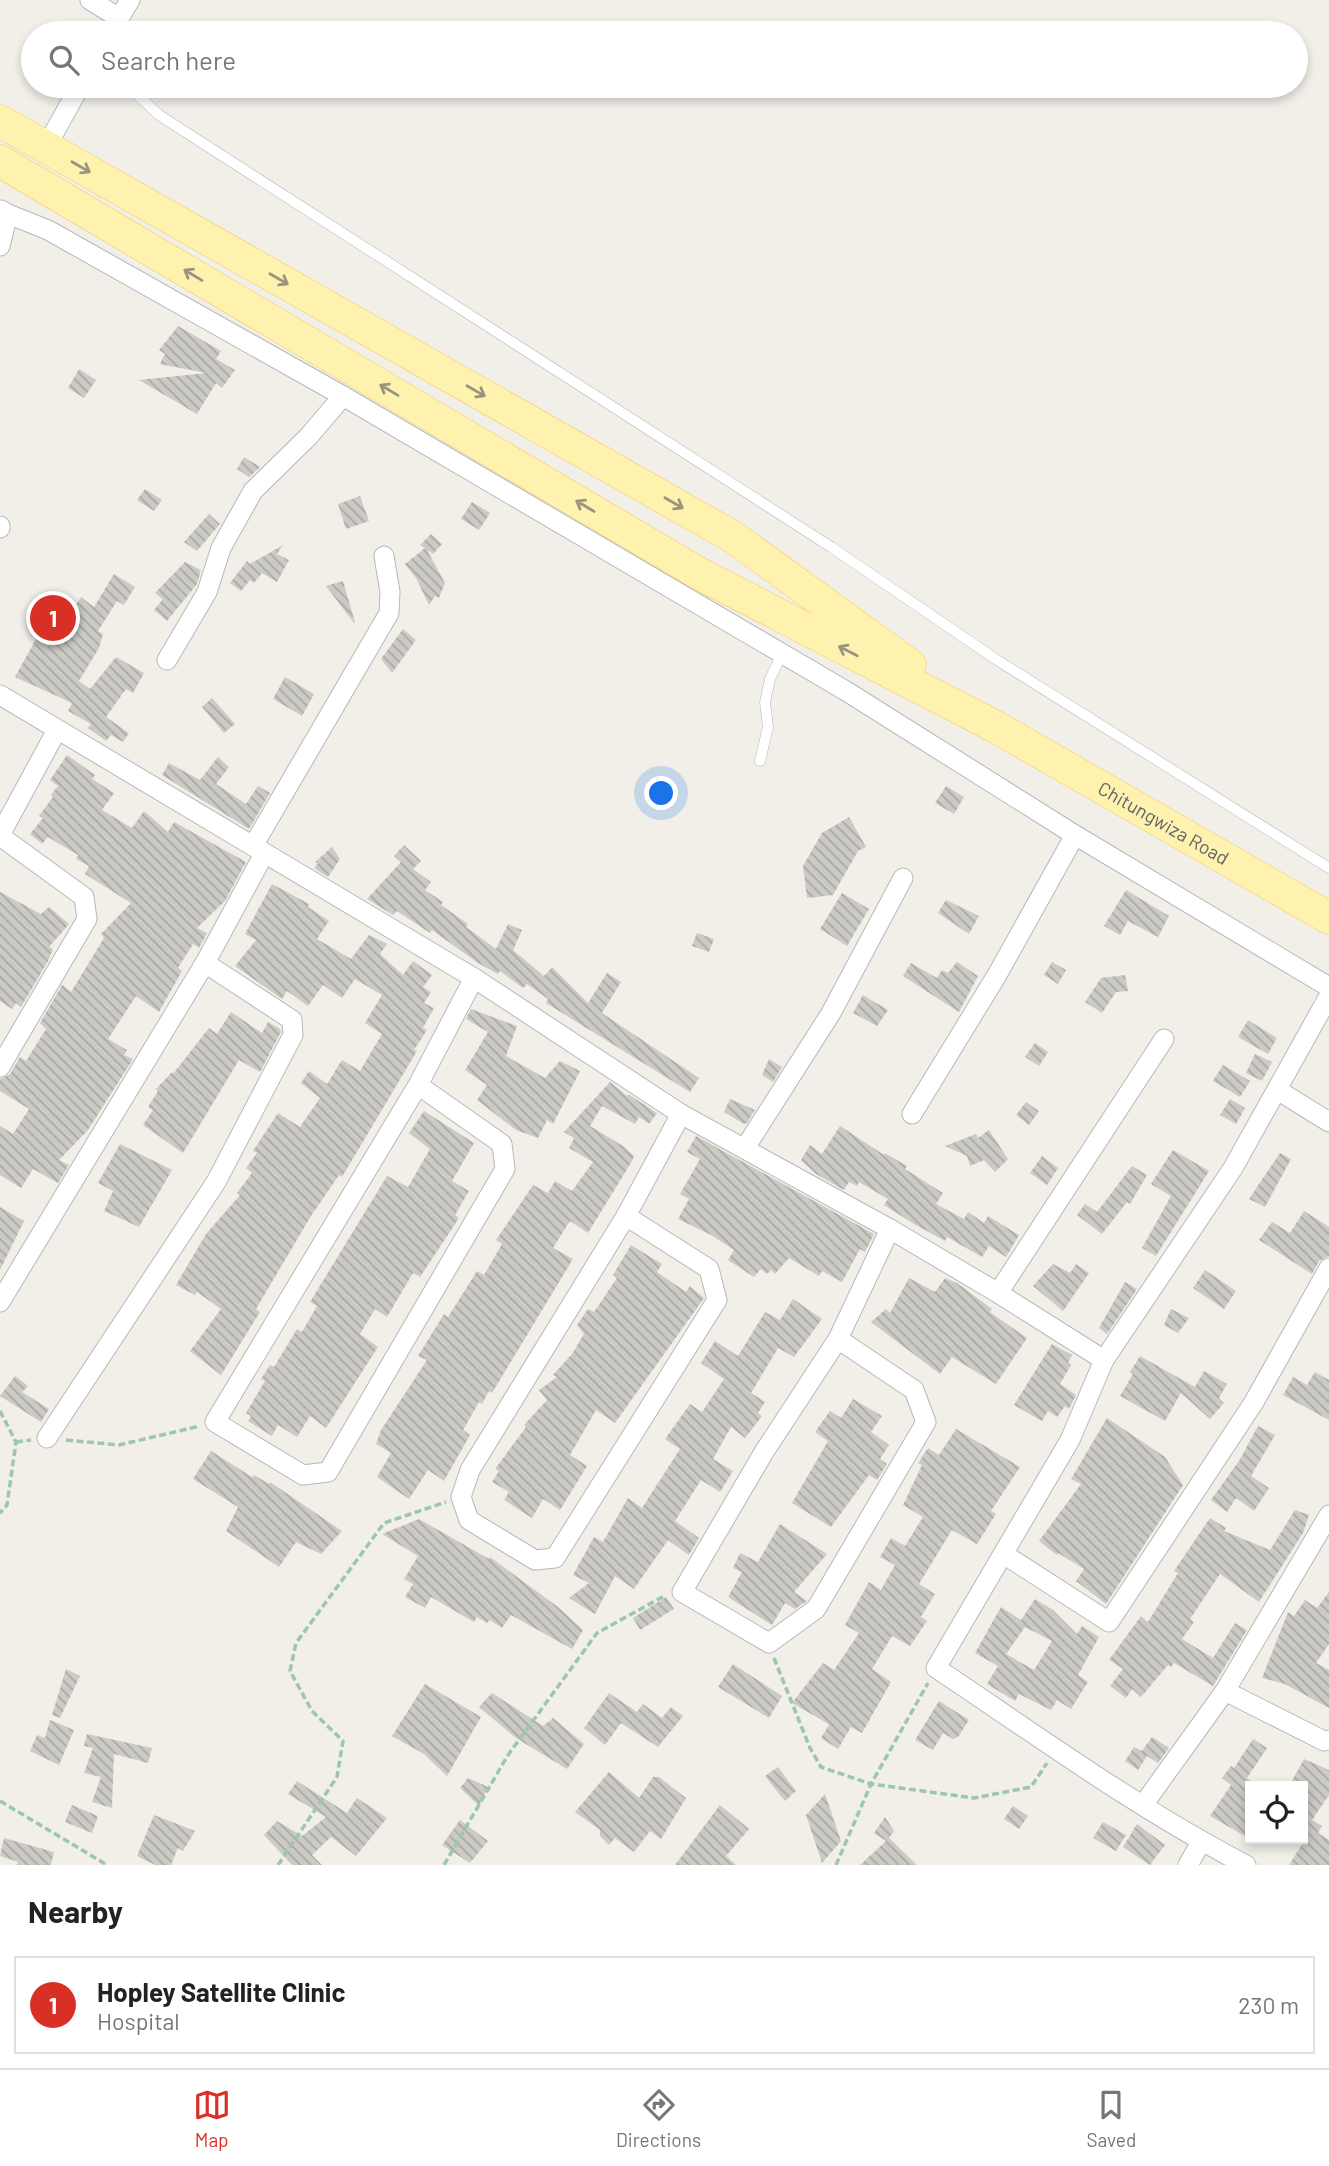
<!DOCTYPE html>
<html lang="en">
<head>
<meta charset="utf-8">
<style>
	body { margin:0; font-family:Barlow,sans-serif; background:#f2f2f2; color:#222 }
	.controls { position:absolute; right:21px; bottom:21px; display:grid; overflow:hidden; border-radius:0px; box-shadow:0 4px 10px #0003 }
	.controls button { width:63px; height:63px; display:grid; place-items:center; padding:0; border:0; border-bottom:2px solid #e0e0e0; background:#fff; color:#222; font:35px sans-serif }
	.you { position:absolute; left:662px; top:794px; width:24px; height:24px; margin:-18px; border:5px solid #fff; border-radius:50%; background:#1a73e8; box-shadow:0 0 0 10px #1a73e833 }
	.badge { display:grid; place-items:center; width:46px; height:46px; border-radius:50%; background:#d93025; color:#fff; font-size:23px; font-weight:700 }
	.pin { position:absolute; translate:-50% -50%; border:4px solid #fff; box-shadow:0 2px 7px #0006 }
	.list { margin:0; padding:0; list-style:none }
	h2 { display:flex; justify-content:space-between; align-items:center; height:91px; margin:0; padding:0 28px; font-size:30px }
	h2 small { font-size:23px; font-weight:400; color:#767676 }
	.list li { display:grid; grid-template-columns:46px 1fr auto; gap:21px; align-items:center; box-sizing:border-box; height:98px; margin:0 14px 14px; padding:0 14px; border:2px solid #e0e0e0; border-radius:0px }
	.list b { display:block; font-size:26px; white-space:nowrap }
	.list p { margin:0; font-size:23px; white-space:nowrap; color:#767676 }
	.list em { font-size:23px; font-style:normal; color:#767676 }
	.icon { flex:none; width:38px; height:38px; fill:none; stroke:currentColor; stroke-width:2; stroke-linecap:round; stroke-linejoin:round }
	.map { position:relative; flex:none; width:1329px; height:1865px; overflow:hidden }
	.search { position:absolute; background:#fff; box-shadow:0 4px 10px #0003; left:21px; right:21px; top:21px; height:77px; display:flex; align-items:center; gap:18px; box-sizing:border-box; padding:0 24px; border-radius:38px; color:#767676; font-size:26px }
	.sheet { height:203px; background:#fff }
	nav { display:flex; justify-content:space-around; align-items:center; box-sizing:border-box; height:98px; border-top:2px solid #e0e0e0; background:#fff; font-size:19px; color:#767676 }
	nav a { display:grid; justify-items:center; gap:4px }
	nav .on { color:#d93025 }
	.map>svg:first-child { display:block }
</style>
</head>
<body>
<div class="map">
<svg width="1329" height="1865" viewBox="0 0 1329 1865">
	<defs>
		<pattern id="building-back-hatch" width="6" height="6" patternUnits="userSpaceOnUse" patternTransform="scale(1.75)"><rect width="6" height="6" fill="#cccac5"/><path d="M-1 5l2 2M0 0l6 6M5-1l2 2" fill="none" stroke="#a9a8a4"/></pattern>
	</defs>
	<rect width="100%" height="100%" fill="#f1efe8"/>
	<!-- building -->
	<g fill="url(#building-back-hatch)" fill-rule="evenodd">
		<polygon points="178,326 221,351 216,359 235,370 222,388 216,383 197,414 139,380 206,373 160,364 165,354 159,350"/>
		<polygon points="79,369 96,380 84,398 68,388"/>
		<polygon points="244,457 260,467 249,477 237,469"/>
		<polygon points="145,489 162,500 154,511 137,500"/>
		<polygon points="360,496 369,521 346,529 338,504"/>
		<polygon points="472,502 490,513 479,530 461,519"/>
		<polygon points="209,514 220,524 197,551 184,542"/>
		<polygon points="431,534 442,544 433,554 427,550 445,583 439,598 435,596 429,605 416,578 405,564 425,548 420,545"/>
		<polygon points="283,545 277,554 289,560 277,582 262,573 254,583 250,580 241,591 230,583 247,561 250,564"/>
		<polygon points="185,562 201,570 197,584 167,621 154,610 163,599 155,593"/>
		<polygon points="114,574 135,587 124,605 117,601 98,631 103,634 99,648 79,681 90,689 116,657 144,673 133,693 126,689 106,717 129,733 123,742 111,735 106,741 88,728 91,724 68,711 72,703 15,677 36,639 48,646 81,597 94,607"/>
		<polygon points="343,581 355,622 354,623 326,586"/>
		<polygon points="403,629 416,640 392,673 381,659"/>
		<polygon points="285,677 314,694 302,716 273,699"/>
		<polygon points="212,698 235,724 224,733 202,707"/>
		<polygon points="67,755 95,775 92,779 114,793 102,810 132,828 144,811 168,832 174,822 246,862 225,901 197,928 207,933 199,948 193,944 178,968 182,971 159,1012 136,996 108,1039 127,1050 124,1055 133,1059 88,1130 59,1160 69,1165 58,1183 33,1169 21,1188 0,1175 0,1126 13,1134 29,1109 0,1091 0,1079 10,1074 20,1057 26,1061 46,1029 40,1023 62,985 71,992 104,938 101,934 131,903 85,874 89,866 76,859 78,855 48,837 42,844 30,834 43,818 39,816 53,797 51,795 58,786 50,780"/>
		<polygon points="218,757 229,767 216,784 246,804 258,786 270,793 249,829 162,775 169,763 200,780"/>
		<polygon points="946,786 964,797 954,814 935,803"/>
		<polygon points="849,817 866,847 858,851 833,895 807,898 803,866 822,833"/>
		<polygon points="404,845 421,861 413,869 431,882 425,890 443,902 441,905 468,924 466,927 496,949 508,924 522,930 513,950 544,976 552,967 588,1003 607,973 621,982 602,1013 699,1078 690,1092 546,1003 548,999 527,984 523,988 500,971 498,974 478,963 432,930 430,933 397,911 393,915 367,899 401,862 394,856"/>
		<polygon points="332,847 340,859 328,877 314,868 318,863 315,862"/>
		<polygon points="272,884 309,904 308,907 329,921 317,939 351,959 369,935 387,944 380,954 403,975 413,961 432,975 423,987 431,992 424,1003 434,1008 423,1028 427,1030 414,1050 417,1051 342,1177 339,1175 311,1216 256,1309 260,1312 221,1375 190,1351 221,1309 197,1292 195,1295 176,1285 206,1234 240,1195 237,1193 252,1173 246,1168 257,1153 253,1151 278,1113 300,1127 320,1098 301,1083 309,1071 327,1084 342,1060 360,1071 382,1034 365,1023 382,995 355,979 342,998 323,985 308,1006 287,991 282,999 235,966 256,940 245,934"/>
		<polygon points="1126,890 1169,916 1158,937 1128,921 1120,935 1104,926"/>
		<polygon points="0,892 41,914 49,907 69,924 49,947 53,949 48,961 21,1007 16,1003 12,1009 0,1001"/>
		<polygon points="842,893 869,909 847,946 820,929"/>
		<polygon points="946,900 979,916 969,934 938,913"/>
		<polygon points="697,933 714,939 709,952 692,946"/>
		<polygon points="957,962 978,976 959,1012 903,976 911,963 937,978 942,970 948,973"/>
		<polygon points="1052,962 1066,970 1058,984 1044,975"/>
		<polygon points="1125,975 1128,991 1116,992 1102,1013 1085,1002 1101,978"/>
		<polygon points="863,995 888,1010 877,1026 853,1013"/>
		<polygon points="471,1009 517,1026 506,1056 545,1078 560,1061 580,1071 553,1124 547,1120 538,1138 516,1130 477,1100 487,1085 465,1070 488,1032 466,1019"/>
		<polygon points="231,1012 262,1033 268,1022 280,1029 281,1032 260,1072 239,1060 183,1153 143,1125 153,1110 148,1107 158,1091 156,1089 172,1072 173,1074 209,1028 217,1034"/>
		<polygon points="1248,1020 1277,1038 1268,1054 1238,1037"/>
		<polygon points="1035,1043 1048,1052 1039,1066 1025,1057"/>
		<polygon points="1255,1054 1272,1062 1262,1081 1246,1073"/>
		<polygon points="769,1059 782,1067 773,1082 762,1075"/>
		<polygon points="1223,1065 1250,1081 1240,1097 1213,1081"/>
		<polygon points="610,1082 627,1096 628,1094 657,1113 649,1124 639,1117 635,1124 602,1106 590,1126 623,1146 634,1156 632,1161 588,1233 570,1221 553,1248 573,1259 492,1393 489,1391 482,1404 479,1402 463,1430 470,1435 444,1481 428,1470 409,1499 377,1477 391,1453 376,1444 381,1430 427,1360 418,1356 444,1314 448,1317 477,1271 484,1275 502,1244 496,1240 533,1185 548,1193 555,1181 572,1191 593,1162 569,1148 574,1138 564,1132"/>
		<polygon points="730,1099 755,1110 747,1123 744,1124 724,1112"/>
		<polygon points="1230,1099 1245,1108 1236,1124 1220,1115"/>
		<polygon points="1026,1102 1039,1111 1029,1125 1016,1115"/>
		<polygon points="424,1111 474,1143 452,1181 469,1191 455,1215 459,1218 420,1277 413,1273 387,1317 375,1309 360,1334 378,1347 326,1428 310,1416 297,1437 278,1425 272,1436 248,1421 251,1416 246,1413 265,1381 261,1379 270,1365 274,1367 297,1329 302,1332 317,1306 310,1302 387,1176 408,1187 430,1149 409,1133"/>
		<polygon points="840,1126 884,1155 885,1153 907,1166 905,1169 943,1193 936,1204 964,1219 968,1212 984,1223 988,1216 1019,1235 1006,1257 989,1246 982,1257 947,1237 945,1241 914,1224 884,1205 888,1199 859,1182 857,1186 849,1182 844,1190 816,1174 801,1160 810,1145 822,1154"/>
		<polygon points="989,1130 1008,1159 995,1172 984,1160 970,1166 967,1156 945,1146 976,1134 978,1138"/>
		<polygon points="696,1136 874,1234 865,1252 860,1249 842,1282 822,1271 819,1276 789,1258 775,1274 771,1270 767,1274 761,1269 754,1277 728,1260 734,1250 711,1235 678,1219 689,1199 680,1194 700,1159 687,1152"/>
		<polygon points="120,1144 172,1170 139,1227 104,1211 113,1191 98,1183"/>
		<polygon points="1173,1150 1209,1171 1156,1256 1142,1248 1171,1196 1151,1184"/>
		<polygon points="1280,1153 1291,1159 1265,1207 1249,1199"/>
		<polygon points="1042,1156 1058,1168 1047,1185 1030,1173"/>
		<polygon points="1132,1166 1147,1175 1130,1204 1127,1202 1102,1234 1077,1215 1085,1204 1097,1212"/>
		<polygon points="0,1207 24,1221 0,1270"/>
		<polygon points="1304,1211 1329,1227 1329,1256 1319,1261 1312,1274 1259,1240 1272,1222 1290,1233"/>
		<polygon points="631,1245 662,1264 657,1272 686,1292 690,1286 704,1298 615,1423 596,1410 570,1455 587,1466 560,1510 543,1499 532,1518 504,1500 509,1492 492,1482 499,1471 495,1469 526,1427 524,1425 547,1400 539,1390 557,1377 553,1375 572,1354 584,1334 577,1325 588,1309 594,1312 617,1278 613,1275"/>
		<polygon points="1053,1264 1070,1273 1076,1264 1089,1273 1063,1311 1033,1286"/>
		<polygon points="1205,1270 1236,1291 1224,1309 1193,1288"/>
		<polygon points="909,1278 935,1292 945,1278 957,1283 992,1309 990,1312 1027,1338 996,1384 952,1357 940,1374 871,1322 886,1309 890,1313"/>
		<polygon points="1125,1282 1137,1289 1107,1334 1099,1328"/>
		<polygon points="793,1299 822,1319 794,1357 778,1348 751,1393 765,1402 758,1413 762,1416 745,1438 731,1427 713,1459 733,1471 720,1492 701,1480 675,1521 699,1538 689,1555 668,1540 634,1589 615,1576 595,1614 569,1598 589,1583 573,1575 594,1537 603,1542 628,1498 642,1508 680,1449 665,1439 690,1404 702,1412 724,1379 701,1363 715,1341 738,1356 765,1312 780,1320"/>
		<polygon points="1171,1309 1189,1318 1178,1333 1164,1325"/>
		<polygon points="1052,1344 1072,1355 1068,1363 1071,1365 1060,1384 1076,1395 1069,1409 1065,1406 1057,1417 1048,1411 1042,1421 1014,1405"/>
		<polygon points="1140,1356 1195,1387 1204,1371 1227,1384 1219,1398 1224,1403 1210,1419 1181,1393 1165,1421 1120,1396 1133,1374 1130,1372"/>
		<polygon points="1315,1372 1329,1380 1329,1420 1283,1395 1293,1377 1307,1385"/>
		<polygon points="15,1376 28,1386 22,1392 49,1409 41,1422 0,1396"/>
		<polygon points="853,1399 882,1416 871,1432 889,1445 880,1459 887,1464 877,1480 869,1475 831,1527 792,1503 828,1441 815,1432 830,1411 841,1418"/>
		<polygon points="1107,1418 1165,1457 1183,1485 1106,1604 1076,1581 1084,1569 1058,1553 1057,1555 1039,1541 1081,1484 1071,1479"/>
		<polygon points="1258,1426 1275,1435 1251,1476 1269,1488 1254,1511 1236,1498 1227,1512 1211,1500 1239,1461"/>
		<polygon points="956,1429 1020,1467 991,1511 996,1514 977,1544 952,1530 919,1584 935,1594 921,1617 927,1621 910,1646 892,1636 872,1669 891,1682 862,1733 851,1727 838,1749 821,1738 829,1725 827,1723 792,1703 823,1663 834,1670 859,1633 845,1625 869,1582 881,1590 895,1565 880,1557 891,1538 905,1546 923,1517 903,1505 922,1465 918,1463 928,1448 939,1455"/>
		<polygon points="211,1451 252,1477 254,1475 269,1484 270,1482 342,1531 321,1554 296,1542 279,1567 226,1531 238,1507 193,1479"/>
		<polygon points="1295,1510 1309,1515 1303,1533 1259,1602 1220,1574 1190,1619 1194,1622 1182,1639 1213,1658 1235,1623 1247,1630 1213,1686 1174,1663 1171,1667 1168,1665 1141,1697 1132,1689 1126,1698 1110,1686 1123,1669 1109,1660 1141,1616 1148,1622 1178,1573 1174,1571 1210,1518 1226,1528 1224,1531 1270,1550"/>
		<polygon points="419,1519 489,1559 490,1557 558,1607 583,1630 572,1649 511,1615 502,1628 490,1620 487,1623 477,1617 474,1622 431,1597 425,1608 405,1597 413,1584 404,1579 418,1556 382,1534"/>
		<polygon points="780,1524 827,1554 794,1592 807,1601 795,1609 785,1603 772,1625 728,1597 742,1572 733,1568 740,1553 758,1562"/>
		<polygon points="1329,1592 1329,1644 1316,1663 1329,1670 1329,1708 1285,1684 1262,1678 1288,1612 1294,1616 1305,1600 1317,1608"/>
		<polygon points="666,1597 674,1609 640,1630 633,1618"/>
		<path d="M1035 1599 1053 1610 1077 1634 1082 1626 1099 1637 1078 1675 1088 1682 1071 1709 1057 1700 1051 1710 1019 1694 1015 1701 987 1684 998 1666 975 1653 1001 1607 1021 1620ZM1025 1627 1052 1641 1034 1670 1006 1654Z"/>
		<polygon points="733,1664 782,1696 769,1718 718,1687"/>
		<polygon points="66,1669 80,1676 60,1718 52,1715"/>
		<polygon points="425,1684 481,1717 447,1776 424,1754 392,1736"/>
		<polygon points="492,1693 543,1726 553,1718 584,1744 567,1769 516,1738 479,1707"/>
		<polygon points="609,1693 637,1712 643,1704 662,1718 671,1707 683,1716 658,1747 621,1723 605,1745 584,1728"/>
		<polygon points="939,1701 969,1720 958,1737 953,1739 943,1733 933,1750 915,1740"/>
		<polygon points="50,1720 74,1730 59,1765 30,1751 37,1735 45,1738"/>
		<polygon points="87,1734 152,1748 148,1763 114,1754 112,1808 92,1802 101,1777 84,1773 93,1748 84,1746"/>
		<polygon points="1152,1737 1169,1748 1158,1763 1147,1756 1138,1770 1125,1761 1134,1747 1142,1751"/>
		<polygon points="1253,1739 1267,1748 1247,1778 1256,1785 1250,1786 1250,1839 1210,1816 1231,1785 1222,1778 1231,1766 1234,1768"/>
		<polygon points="1304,1759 1329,1770 1329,1795 1312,1820 1322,1826 1318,1833 1329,1840 1329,1865 1289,1865 1303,1843 1303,1786 1289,1786"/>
		<polygon points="778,1767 796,1791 785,1801 765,1776"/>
		<polygon points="609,1772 639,1798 653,1777 659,1777 686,1798 661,1839 650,1831 634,1852 615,1838 609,1845 600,1836 600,1830 575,1812"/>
		<polygon points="468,1778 488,1787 479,1806 460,1788"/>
		<polygon points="297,1781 347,1813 357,1798 387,1818 356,1856 331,1837 312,1855 322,1865 292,1865 264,1835 277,1821 302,1836 326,1817 288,1794"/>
		<polygon points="825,1794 841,1841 822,1863 806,1815"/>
		<polygon points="72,1805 98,1816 92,1833 65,1822"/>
		<polygon points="720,1805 749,1829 726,1856 736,1865 675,1865"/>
		<polygon points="1013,1806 1028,1816 1019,1829 1004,1819"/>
		<polygon points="154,1815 195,1831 183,1851 178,1848 171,1865 155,1865 137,1856"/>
		<polygon points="885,1817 894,1831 889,1838 917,1865 860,1865 886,1841 874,1833"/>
		<polygon points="460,1820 488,1841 470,1863 442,1845"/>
		<polygon points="1103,1822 1126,1835 1116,1851 1093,1838"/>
		<polygon points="1137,1824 1165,1845 1150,1865 1123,1847"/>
		<polygon points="4,1838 54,1852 51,1865 17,1865 18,1862 0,1856"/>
	</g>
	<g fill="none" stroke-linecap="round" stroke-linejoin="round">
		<!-- lane casing -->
		<g stroke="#b5b8bc" stroke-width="11">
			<g id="lane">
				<polyline points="128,86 159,115 831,547 997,660 1329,868"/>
				<polyline points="760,761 768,727 765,702 770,679 782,654"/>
			</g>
		</g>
		<!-- street casing -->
		<g stroke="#b5b8bc" stroke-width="21">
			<g id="street">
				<polyline points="90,0 119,18"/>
				<polyline points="110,33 130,0"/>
				<polyline points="46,147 80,86"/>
				<polyline points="0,219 8,214 48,230 343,396 846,691 1075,835 1329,987"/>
				<polyline points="0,246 8,214 1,210"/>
				<polyline points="0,526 0,528"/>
				<polyline points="167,660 207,592 221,548 253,491 309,436 343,396"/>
				<polyline points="0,695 474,978 681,1114 890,1229 998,1293 1104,1360"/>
				<polyline points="0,835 57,730"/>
				<polyline points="0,836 84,897 87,919 0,1067"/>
				<polyline points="253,846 389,613 390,592 384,556"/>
				<polyline points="418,1085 502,1144 505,1169 328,1472 303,1475 215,1422 418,1085 474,978"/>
				<polyline points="1279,1091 1329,1122"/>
				<polyline points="912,1114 997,975 1075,835"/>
				<polyline points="745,1148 831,1013 903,878"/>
				<polyline points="626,1216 709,1269 717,1300 555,1558 535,1560 469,1520 461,1497 470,1470 626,1216 681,1114"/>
				<polyline points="998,1293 1164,1039"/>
				<polyline points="0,1302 205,963 264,854"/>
				<polyline points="838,1339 914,1390 926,1422 816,1609 769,1643 682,1592 764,1452 838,1339 890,1229"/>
				<polyline points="47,1438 216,1182 293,1035 292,1020 205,963"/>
				<polyline points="1005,1555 1109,1622 1254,1402 1329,1268"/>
				<polyline points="1225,1691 1324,1741 1329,1740"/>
				<polyline points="1143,1805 1225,1691 1329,1515"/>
				<polyline points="1188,1865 1201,1842"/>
				<path d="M1246 1865C1138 1809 1038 1736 936 1668L1070 1440 1104 1360 1233 1168 1329 996"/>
			</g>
		</g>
		<!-- primary casing -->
		<g stroke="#f2c960" stroke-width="33">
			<g id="primary">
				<polyline points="0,121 733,537 910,665"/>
				<path id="s1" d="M0 161 700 574 996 727 1329 918"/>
			</g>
		</g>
		<!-- path -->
		<g stroke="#9cc7a9" stroke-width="3.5" stroke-dasharray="7 3.5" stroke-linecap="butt">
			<polyline points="0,1411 16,1442 7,1505 0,1513"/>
			<polyline points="66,1440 119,1445 200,1426"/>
			<polyline points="16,1442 31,1440"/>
			<polyline points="774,1658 810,1748 821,1767 871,1784 974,1798 1031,1787 1047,1763"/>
			<polyline points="0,1801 107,1865"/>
			<polyline points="278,1865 337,1777 343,1741 312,1711 290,1671 296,1643 384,1523 446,1502"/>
			<polyline points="444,1865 508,1755 597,1633 666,1595"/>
			<polyline points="836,1865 871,1784 928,1683"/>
		</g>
		<!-- lane -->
		<use href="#lane" stroke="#fff" stroke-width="10"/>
		<!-- street -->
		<use href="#street" stroke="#fff" stroke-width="19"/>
		<!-- primary -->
		<use href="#primary" stroke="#fff2af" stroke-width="32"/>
	</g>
	<!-- one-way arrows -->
	<defs><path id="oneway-shaft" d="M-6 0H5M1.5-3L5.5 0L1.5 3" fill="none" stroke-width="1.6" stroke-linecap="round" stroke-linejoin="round" transform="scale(1.75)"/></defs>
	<g stroke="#979581">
		<use href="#oneway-shaft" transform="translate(81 167) rotate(30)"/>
		<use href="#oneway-shaft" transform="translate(193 275) rotate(-149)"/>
		<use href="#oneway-shaft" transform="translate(279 279) rotate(30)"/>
		<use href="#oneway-shaft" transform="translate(389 390) rotate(-149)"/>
		<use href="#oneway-shaft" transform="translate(476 391) rotate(30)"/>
		<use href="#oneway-shaft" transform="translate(674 503) rotate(30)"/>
		<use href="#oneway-shaft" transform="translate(585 506) rotate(-149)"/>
		<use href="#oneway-shaft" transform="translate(848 651) rotate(-153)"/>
	</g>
	<g text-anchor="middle" stroke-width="5" stroke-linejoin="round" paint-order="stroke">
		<!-- street labels -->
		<g font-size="19" fill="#5f6368" stroke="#fff">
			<text dy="7" stroke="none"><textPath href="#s1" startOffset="1339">Chitungwiza Road</textPath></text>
		</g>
	</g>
</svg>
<div class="controls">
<button><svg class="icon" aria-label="locate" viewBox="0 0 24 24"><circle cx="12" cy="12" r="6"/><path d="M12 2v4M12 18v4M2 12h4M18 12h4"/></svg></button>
</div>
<div class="you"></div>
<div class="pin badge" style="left:53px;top:618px">1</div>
<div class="search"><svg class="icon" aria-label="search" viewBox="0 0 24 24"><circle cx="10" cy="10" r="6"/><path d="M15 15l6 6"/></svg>Search here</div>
</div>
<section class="sheet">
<h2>Nearby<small></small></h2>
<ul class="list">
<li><span class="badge">1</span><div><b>Hopley Satellite Clinic</b><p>Hospital</p></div><em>230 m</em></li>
</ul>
</section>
<nav>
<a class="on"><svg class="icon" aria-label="map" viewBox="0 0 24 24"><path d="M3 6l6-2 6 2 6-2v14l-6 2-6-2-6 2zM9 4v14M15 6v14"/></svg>Map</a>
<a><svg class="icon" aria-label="directions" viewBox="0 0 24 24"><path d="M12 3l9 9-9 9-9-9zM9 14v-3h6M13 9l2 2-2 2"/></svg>Directions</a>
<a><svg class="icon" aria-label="saved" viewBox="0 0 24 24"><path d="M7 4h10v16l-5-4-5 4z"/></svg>Saved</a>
</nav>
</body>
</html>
